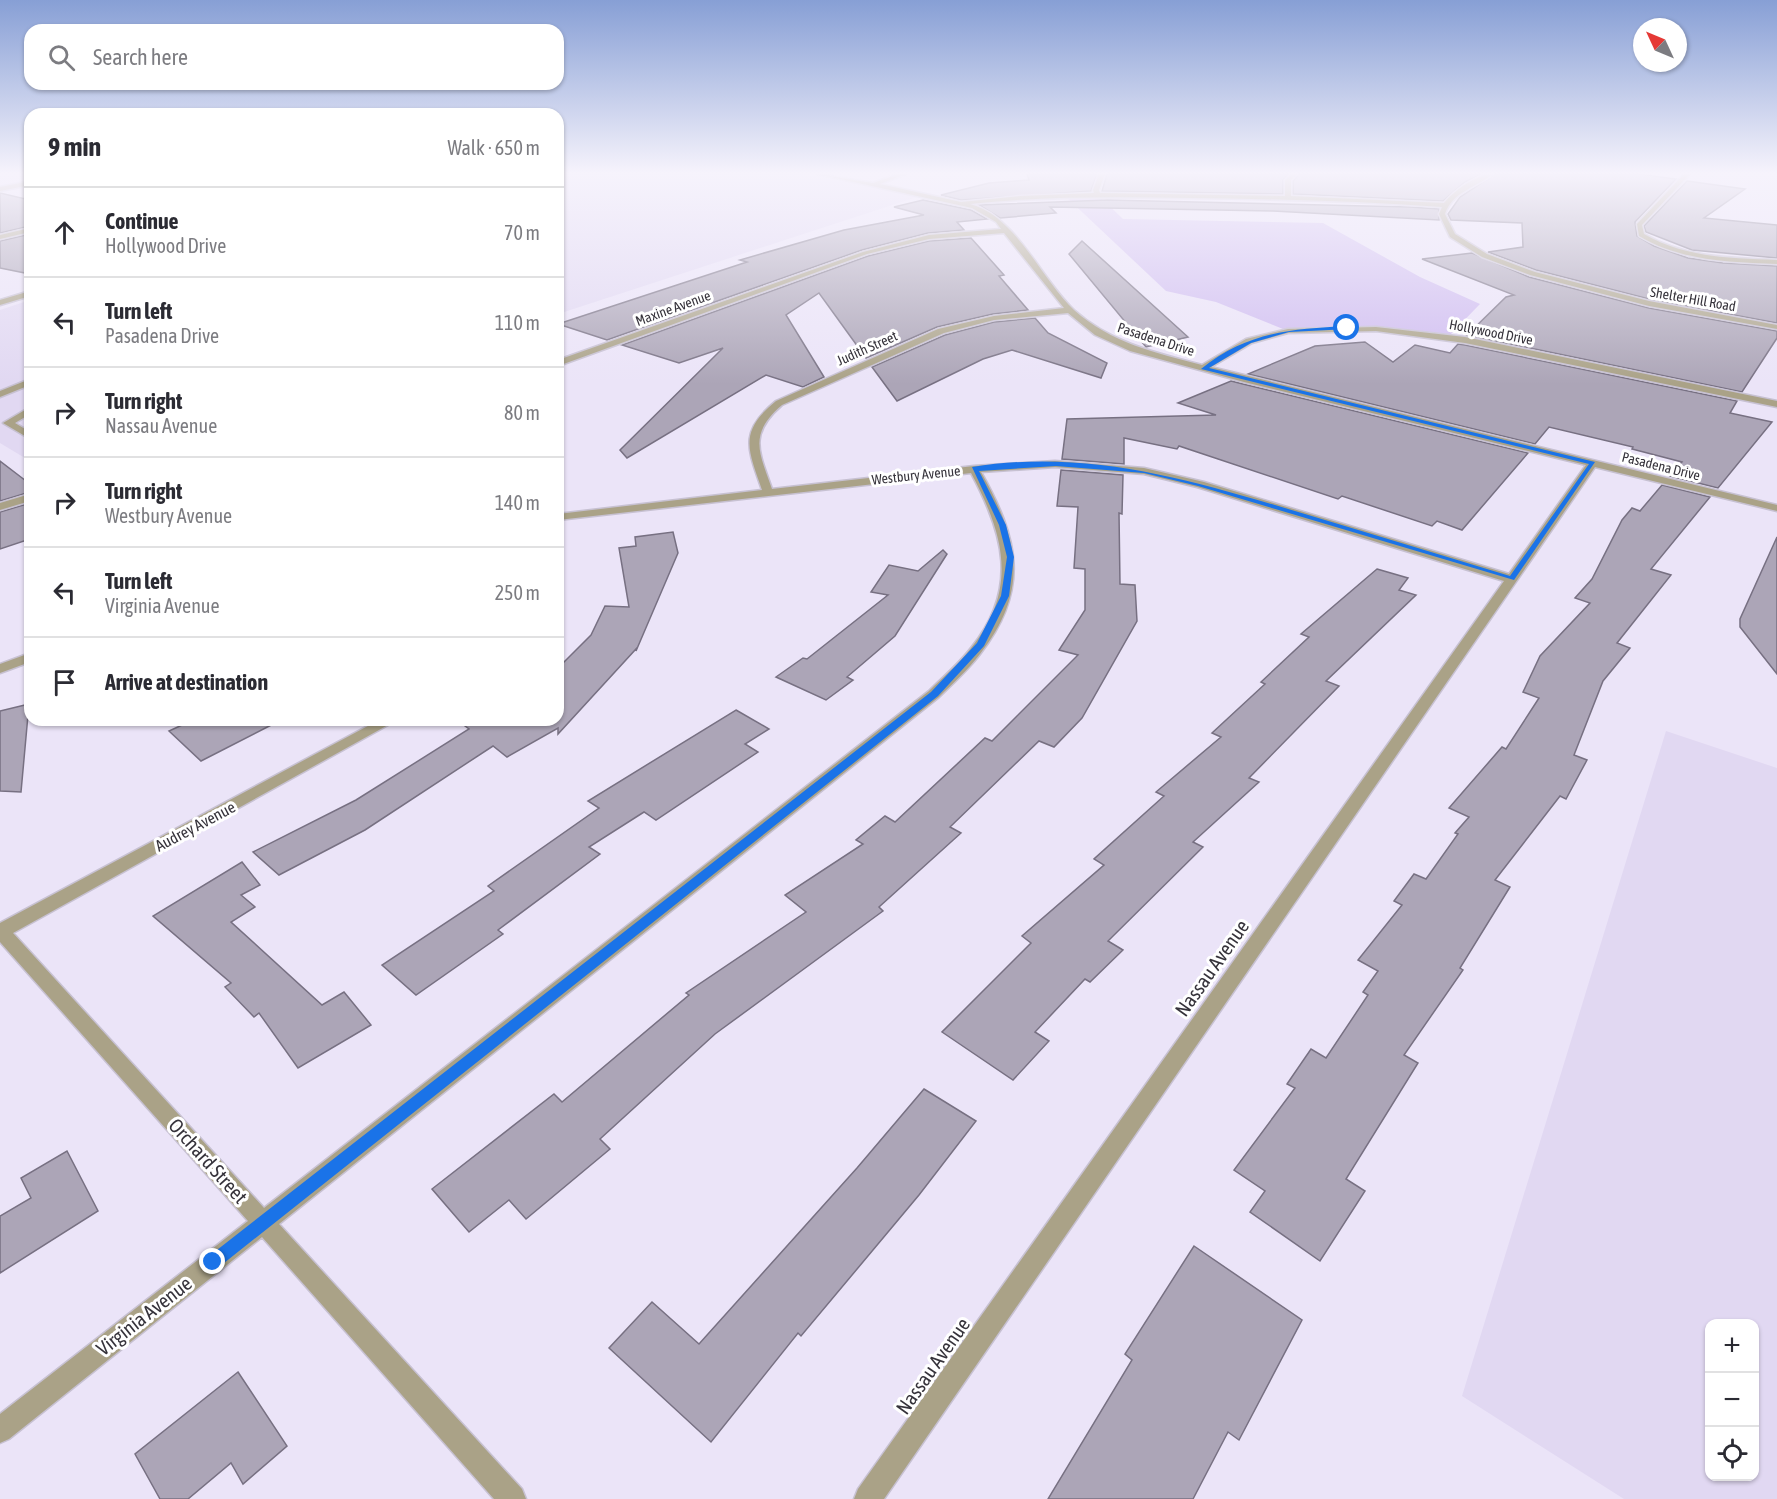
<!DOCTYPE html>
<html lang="en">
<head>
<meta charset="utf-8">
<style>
	body { margin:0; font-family:"Asap Condensed",sans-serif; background:#f7f7f7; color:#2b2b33 }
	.controls { position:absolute; right:18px; bottom:18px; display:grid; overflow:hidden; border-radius:12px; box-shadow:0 2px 4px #0004 }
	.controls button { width:54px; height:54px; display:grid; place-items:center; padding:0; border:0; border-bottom:2px solid #e1e1e2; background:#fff; color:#2b2b33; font:30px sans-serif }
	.compass { position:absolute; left:1633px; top:18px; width:54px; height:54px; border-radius:50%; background:#fff; box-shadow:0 2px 4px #0004; rotate:314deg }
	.stop { position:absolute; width:18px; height:18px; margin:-14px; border:4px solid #1a73e8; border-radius:50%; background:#fff }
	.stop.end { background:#1a73e8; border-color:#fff; box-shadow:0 2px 6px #0008 }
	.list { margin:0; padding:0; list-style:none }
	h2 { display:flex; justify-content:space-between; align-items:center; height:78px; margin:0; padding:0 24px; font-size:26px }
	h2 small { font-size:20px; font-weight:400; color:#7c7c81 }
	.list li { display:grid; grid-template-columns:39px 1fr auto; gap:18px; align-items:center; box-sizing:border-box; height:90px; padding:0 24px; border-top:2px solid #e1e1e2 }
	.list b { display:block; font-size:22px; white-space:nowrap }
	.list p { margin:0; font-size:20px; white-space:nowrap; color:#7c7c81 }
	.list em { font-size:20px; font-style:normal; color:#7c7c81 }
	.icon { flex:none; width:33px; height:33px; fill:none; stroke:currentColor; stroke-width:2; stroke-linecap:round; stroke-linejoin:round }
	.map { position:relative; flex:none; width:1777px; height:1499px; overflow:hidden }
	.search { position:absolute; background:#fff; box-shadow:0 2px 4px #0004; left:24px; top:24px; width:540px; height:66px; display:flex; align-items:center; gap:15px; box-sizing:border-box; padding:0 21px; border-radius:18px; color:#7c7c81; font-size:22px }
	.panel { position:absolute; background:#fff; box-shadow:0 2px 4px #0004; left:24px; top:108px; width:540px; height:618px; border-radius:18px }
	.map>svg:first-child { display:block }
</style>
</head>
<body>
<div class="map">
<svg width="1777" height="1499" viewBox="0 0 1777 1499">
	<rect width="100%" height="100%" fill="#ebe4f8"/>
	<!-- built -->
	<g fill="#e1d8f2" fill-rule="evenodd">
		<polygon points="558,174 803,174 920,196 558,314"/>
		<polygon points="30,300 30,461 0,443 0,310"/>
		<path d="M1666 731 1777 768V1499H1624L1462 1396ZM1710 1324H1754V1476H1710Z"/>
	</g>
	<!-- green -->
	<polygon fill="#cfbcf0" points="1064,195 1098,195 1123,219 1323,223 1420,277 1480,304 1448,337 1362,328 1288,331 1216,302 1166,291"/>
	<!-- building -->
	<g fill="#aca5b7" stroke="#777082" stroke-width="1.5">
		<polygon points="1027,174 1097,174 1091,191 961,200 941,195 989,183 1029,180"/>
		<polygon points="1107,174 1288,174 1283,180 1283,194 1102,191"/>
		<polygon points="1299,174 1482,174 1465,182 1443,201 1293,194 1293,181"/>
		<polygon points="1495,174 1638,174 1676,179 1635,222 1637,236 1654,246 1688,258 1723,263 1777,266 1777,323 1649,299 1536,270 1488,252 1523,247 1522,223 1451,220 1448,214 1460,197"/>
		<polygon points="1687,181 1745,189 1704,218 1777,225 1777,258 1692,250 1646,232 1644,226"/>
		<polygon points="0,193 30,200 30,226 0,233"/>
		<polygon points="923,200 971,210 987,219 957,222 964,230 928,233 862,250 607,340 558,324 747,262 740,260 844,230 924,215 894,207"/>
		<polygon points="1107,200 1410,207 1439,209 1439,220 1273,211 1050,207 1056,213 1000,218 979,205"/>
		<polygon points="30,234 30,274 0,268 0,241"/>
		<polygon points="971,238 1004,275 999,276 1028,310 993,314 937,327 866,358 819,293 786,315 824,377 803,387 766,375 627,458 620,450 723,348 679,363 622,345 868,256 929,241"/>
		<polygon points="1082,241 1188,337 1146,347 1069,254"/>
		<polygon points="1472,253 1529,277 1649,308 1777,331 1777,338 1742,392 1467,335 1506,297 1514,295 1422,259"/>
		<polygon points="1035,318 1048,333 1107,363 1101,378 1012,350 983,359 897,401 872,367 945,335 994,322"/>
		<polygon points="1365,342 1393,362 1415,345 1450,353 1458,344 1465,345 1737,401 1730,413 1772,422 1718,488 1670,476 1682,462 1632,449 1633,447 1549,427 1535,444 1248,374 1315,346"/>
		<polygon points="1231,381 1243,384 1528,453 1462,530 1437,521 1432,526 1342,496 1338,499 1179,446 1177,449 1124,438 1124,464 1062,459 1067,419 1216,415 1178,403"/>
		<polygon points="0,461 30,484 30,492 0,501"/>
		<polygon points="1061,470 1123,475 1122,514 1119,513 1120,584 1135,585 1137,621 1082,718 1054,747 1039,741 950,827 961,833 879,907 883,911 715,1034 600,1139 610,1149 526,1219 509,1200 469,1232 432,1189 554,1094 562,1102 689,995 686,993 806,912 785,895 863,844 856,840 885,816 895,822 985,738 992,741 1078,655 1059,650 1085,610 1085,569 1074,568 1078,507 1057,506"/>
		<polygon points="1662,485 1710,497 1651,569 1671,575 1617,643 1630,648 1603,681 1574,755 1587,760 1566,799 1560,796 1495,880 1510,887 1460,968 1463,970 1404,1055 1418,1063 1346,1179 1365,1191 1320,1261 1250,1212 1265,1191 1234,1170 1295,1088 1287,1084 1311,1049 1326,1058 1368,995 1363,992 1378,971 1358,960 1402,905 1394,901 1414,874 1426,879 1458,834 1455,833 1469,817 1449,808 1502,747 1506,749 1539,698 1523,692 1540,656 1590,603 1575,598 1592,579 1622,520 1632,508 1640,511"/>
		<polygon points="30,503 30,539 0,549 0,512"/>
		<polygon points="673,532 678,553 636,651 636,649 558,734 558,728 507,757 493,746 365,830 279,875 253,852 356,800 469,729 457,720 558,720 558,668 591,635 605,606 629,607 619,548 636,546 635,537"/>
		<polygon points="1777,537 1777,674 1740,627 1740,619"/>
		<polygon points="943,550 947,554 895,636 847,677 853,680 826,700 776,677 803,658 807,659 888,595 871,592 889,565 918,571"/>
		<polygon points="1377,569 1408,578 1399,590 1416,595 1326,681 1339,686 1249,778 1259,782 1193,842 1203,847 1108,941 1123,950 1090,982 1085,979 1035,1032 1049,1041 1013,1080 942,1032 1031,943 1022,936 1104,865 1094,859 1164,796 1156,792 1221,737 1212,733 1265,684 1261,682 1309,637 1301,634"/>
		<polygon points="29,704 21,792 0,791 0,711"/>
		<polygon points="736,710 769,729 745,744 758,752 656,820 644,812 589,847 600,854 498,930 503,934 416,995 382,965 494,891 488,886 599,808 588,801"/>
		<polygon points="193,720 281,720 201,761 169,731"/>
		<polygon points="242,862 260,885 241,895 255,907 231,922 322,1005 344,992 371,1025 298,1068 259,1013 254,1017 225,987 231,983 153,916"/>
		<polygon points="924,1089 976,1121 919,1195 801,1336 798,1333 711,1442 609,1348 652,1302 699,1344 857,1168"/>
		<polygon points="67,1151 98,1211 0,1273 0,1216 31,1198 21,1178"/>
		<polygon points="1194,1246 1302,1320 1239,1440 1228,1432 1193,1499 1048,1499 1132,1360 1125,1354"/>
		<polygon points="238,1372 287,1446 243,1484 231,1463 188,1499 160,1499 135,1454"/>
	</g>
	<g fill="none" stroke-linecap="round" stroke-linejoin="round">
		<!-- minor casing -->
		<g stroke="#c7c1d2" stroke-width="3">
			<g id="minor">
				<path d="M817 174 873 183 898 174H906L880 184 961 202 1020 196 1094 193 1093 190 1099 174H1105L1099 190 1100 193 1285 196V180L1291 174H1297L1291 180V196L1444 203C1454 191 1476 174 1493 174 1477 187 1452 192 1445 214L1455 234 1487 254 1535 272 1649 301 1777 325V329L1649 306 1530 275 1482 257 1450 237 1439 214 1442 207C1358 201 1274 199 1190 198 1116 197 1043 196 970 204 1016 216 1041 279 1074 310 1111 343 1156 353 1202 365L1246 339 1288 329 1376 327 1465 337 1777 401V407L1465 343 1376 331 1288 333 1252 343 1211 367 1777 505V511L1595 467 884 1499H854L858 1489 1504 581 1197 487 1144 474 1055 467 981 472C1018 538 1031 589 980 654 968 670 953 683 939 697L279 1224 522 1489 526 1499H494L262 1237 9 1439 0 1443V1414L248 1221 0 942V923L379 720H397L13 933 264 1208 929 691C943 677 959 664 971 648 1019 589 1004 534 971 473L558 520V514L762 490C748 449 738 432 776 401L938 329 994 316 1064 308 1004 233 929 239 867 254 558 366V360L863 252 929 235 1001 229 996 222 972 208ZM1068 313 1095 335 1130 351 1244 382 1586 465 1509 574 1204 482 1144 468 1055 461 974 466 772 489C759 452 748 434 782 405L944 333 994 320Z"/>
				<path d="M1684 174H1690L1642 225 1644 234C1685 258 1731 258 1777 260V264C1729 262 1681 261 1639 236L1637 224Z"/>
				<polygon points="30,181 30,185 0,191 0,187"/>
				<polygon points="30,228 30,232 0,239 0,235"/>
				<polygon points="30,291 30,296 0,305 0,300"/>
				<polygon points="30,379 30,385 0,397 0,391"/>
				<polygon points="30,407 30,414 15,423 30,432 30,439 3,423"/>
				<polygon points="30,494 30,501 0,510 0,503"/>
				<polygon points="30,653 30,662 0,673 0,664"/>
			</g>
		</g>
		<!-- minor -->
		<use href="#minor" fill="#aaa287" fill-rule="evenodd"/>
	</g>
	<!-- sky -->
	<linearGradient id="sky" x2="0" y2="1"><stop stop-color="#879fd5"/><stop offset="0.45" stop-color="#f6f3fc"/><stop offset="1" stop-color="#f6f3fc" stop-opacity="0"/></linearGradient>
	<rect width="1777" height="384" fill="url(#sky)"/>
	<!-- route -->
	<path fill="#1a73e8" d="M1347 326 1349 329 1289 332 1251 343 1209 368 1595 462 1514 580 1198 486 1144 473 1056 466 979 471 1006 525 1014 557 1009 596 984 646 938 696 219 1267 213 1269 208 1267 206 1262 208 1257 931 692 977 643 1001 596 1007 557 999 525 972 467C1090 448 1194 481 1305 514 1374 535 1442 555 1510 576L1589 464 1201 369C1247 332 1291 329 1347 326Z"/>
	<g text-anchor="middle" stroke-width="6" stroke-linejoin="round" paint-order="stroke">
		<!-- far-street labels -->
		<g font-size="14" fill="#36333b" stroke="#fff">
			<text transform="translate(1693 299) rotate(10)" y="5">Shelter Hill Road</text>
			<text transform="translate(673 308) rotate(-20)" y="5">Maxine Avenue</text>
			<text transform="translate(1491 332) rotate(11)" y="5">Hollywood Drive</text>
			<text transform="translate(1156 339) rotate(18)" y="5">Pasadena Drive</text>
			<text transform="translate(867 348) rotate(-24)" y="5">Judith Street</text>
			<text transform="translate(1661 466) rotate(14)" y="5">Pasadena Drive</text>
			<text transform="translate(916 475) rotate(-6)" y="5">Westbury Avenue</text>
		</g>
		<!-- street labels -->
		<g font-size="16" fill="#36333b" stroke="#fff">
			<text transform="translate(195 826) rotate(-28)" y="6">Audrey Avenue</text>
		</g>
		<!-- near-street labels -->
		<g font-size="20" fill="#36333b" stroke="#fff">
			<text transform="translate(1212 968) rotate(-55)" y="7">Nassau Avenue</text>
			<text transform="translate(208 1161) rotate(48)" y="7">Orchard Street</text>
			<text transform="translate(144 1316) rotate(-38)" y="7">Virginia Avenue</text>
			<text transform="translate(933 1366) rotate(-55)" y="7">Nassau Avenue</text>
		</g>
	</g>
</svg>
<div class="controls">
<button>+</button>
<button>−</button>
<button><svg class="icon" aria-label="locate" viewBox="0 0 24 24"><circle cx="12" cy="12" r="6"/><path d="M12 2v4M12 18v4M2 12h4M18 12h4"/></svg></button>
</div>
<svg class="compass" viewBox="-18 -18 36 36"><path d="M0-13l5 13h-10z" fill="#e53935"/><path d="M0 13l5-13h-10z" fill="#7c7c81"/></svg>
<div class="stop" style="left:1347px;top:328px"></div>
<div class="stop end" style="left:213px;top:1262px"></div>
<div class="search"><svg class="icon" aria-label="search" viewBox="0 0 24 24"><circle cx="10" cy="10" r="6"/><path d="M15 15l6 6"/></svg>Search here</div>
<section class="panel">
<h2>9 min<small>Walk · 650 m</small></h2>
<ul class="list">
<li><svg class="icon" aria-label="ahead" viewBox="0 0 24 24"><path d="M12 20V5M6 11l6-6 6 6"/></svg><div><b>Continue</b><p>Hollywood Drive</p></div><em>70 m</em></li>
<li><svg class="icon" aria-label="left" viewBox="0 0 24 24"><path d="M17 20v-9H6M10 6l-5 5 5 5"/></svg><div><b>Turn left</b><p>Pasadena Drive</p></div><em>110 m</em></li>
<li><svg class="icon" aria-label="right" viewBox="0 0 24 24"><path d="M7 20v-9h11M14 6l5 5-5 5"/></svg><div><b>Turn right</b><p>Nassau Avenue</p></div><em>80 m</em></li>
<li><svg class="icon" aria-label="right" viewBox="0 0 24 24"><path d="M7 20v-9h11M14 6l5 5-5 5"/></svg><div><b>Turn right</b><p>Westbury Avenue</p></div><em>140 m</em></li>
<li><svg class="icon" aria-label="left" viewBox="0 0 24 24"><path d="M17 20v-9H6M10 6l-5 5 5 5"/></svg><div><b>Turn left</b><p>Virginia Avenue</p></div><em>250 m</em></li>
<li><svg class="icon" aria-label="arrive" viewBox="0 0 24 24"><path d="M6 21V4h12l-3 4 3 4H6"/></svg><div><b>Arrive at destination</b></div></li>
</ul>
</section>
</div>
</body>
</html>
